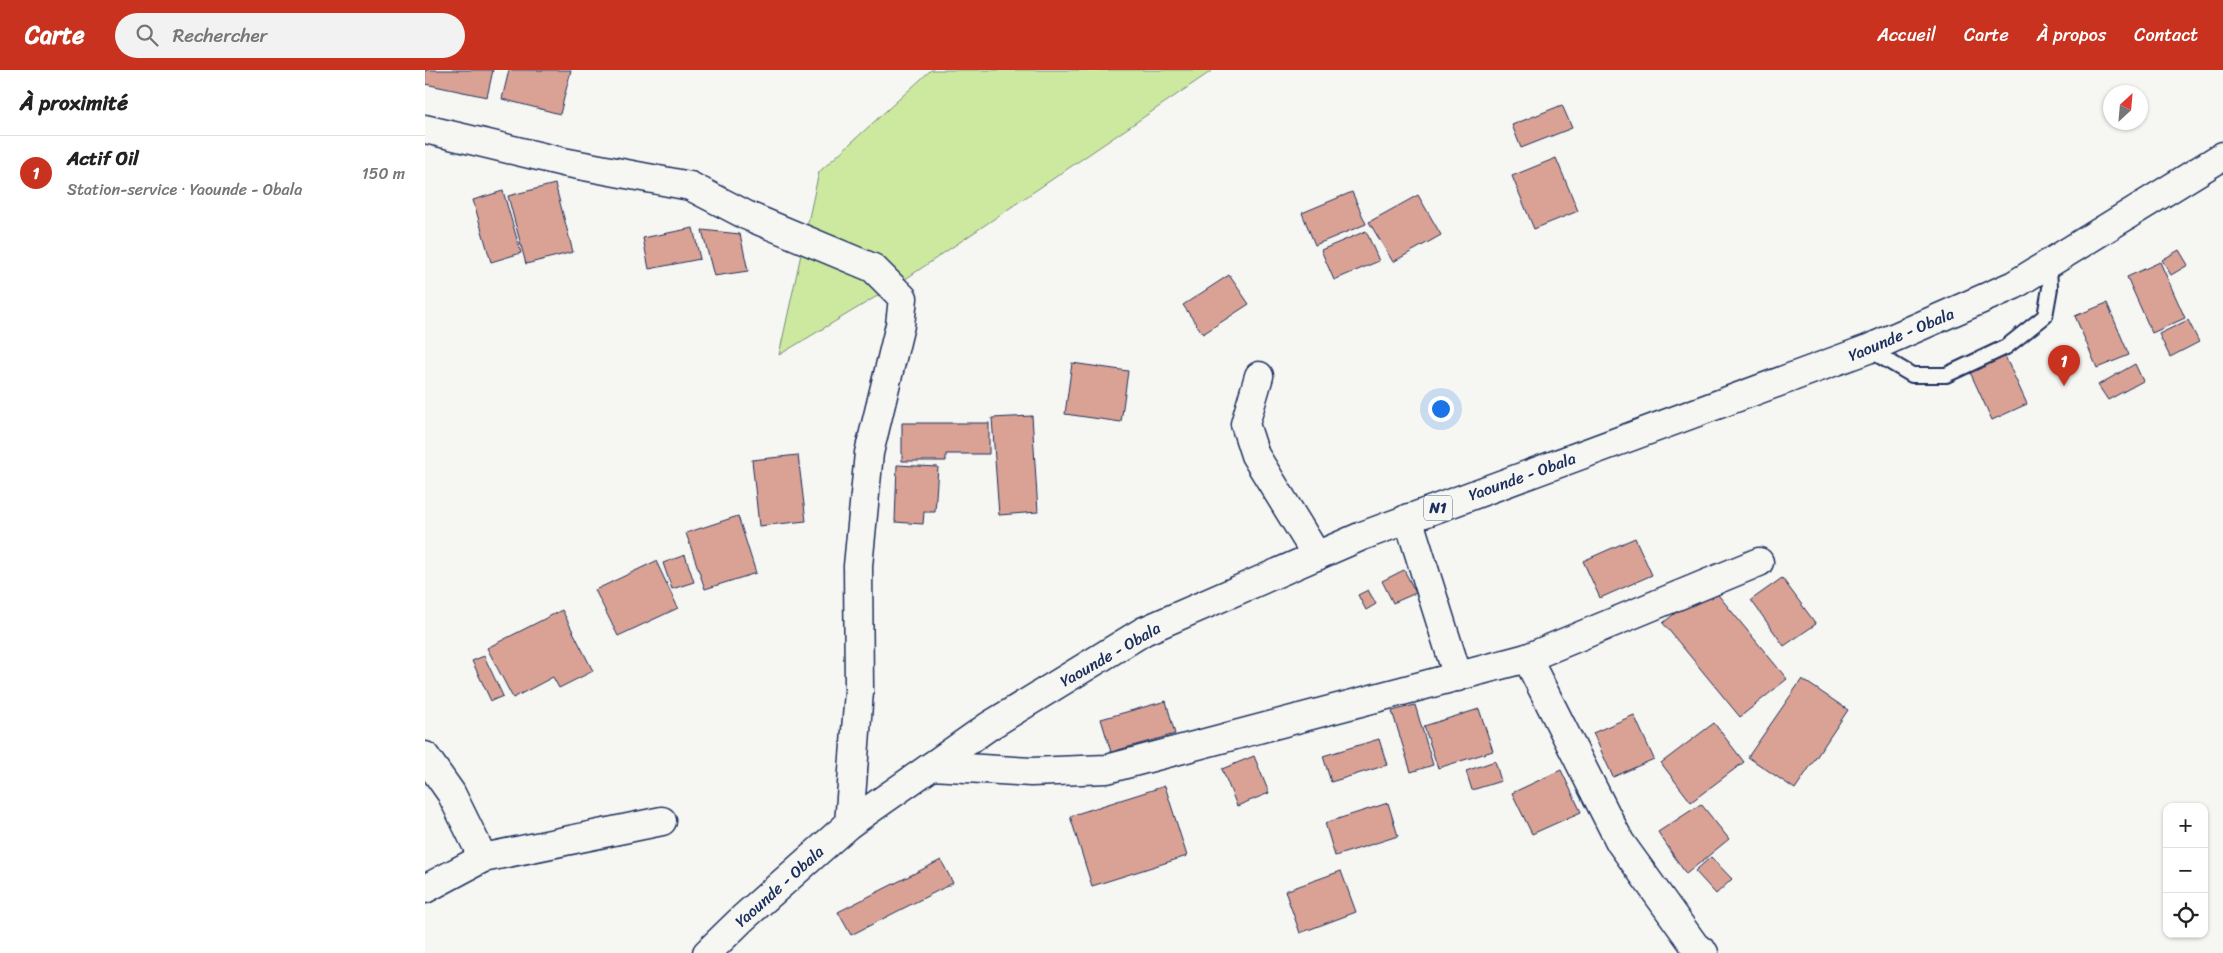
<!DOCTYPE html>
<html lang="fr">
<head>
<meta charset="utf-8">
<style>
	body { margin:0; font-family:Sriracha,sans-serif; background:#f2f2f2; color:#222 }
	.controls { position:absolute; right:15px; bottom:15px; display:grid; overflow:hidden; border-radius:10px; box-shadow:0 1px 4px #0004 }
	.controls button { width:45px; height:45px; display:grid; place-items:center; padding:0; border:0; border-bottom:1px solid #e0e0e0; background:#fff; color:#222; font:25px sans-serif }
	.compass { position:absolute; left:1678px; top:15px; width:45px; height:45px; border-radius:50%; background:#fff; box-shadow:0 1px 4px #0004; rotate:26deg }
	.you { position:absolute; left:1015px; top:338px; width:18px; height:18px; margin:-12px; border:4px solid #fff; border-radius:50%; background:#1a73e8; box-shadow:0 0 0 8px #1a73e833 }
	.badge { display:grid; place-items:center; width:32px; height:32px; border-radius:50%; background:#c8321e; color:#fff; font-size:16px; font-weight:700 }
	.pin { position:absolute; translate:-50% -41px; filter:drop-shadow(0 1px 2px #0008) }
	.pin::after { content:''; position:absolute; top:26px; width:18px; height:15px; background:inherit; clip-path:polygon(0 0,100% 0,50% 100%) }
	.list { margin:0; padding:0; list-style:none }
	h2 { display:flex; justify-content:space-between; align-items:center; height:65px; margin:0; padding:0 20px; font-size:21px }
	h2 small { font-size:16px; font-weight:400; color:#767676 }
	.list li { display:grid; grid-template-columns:32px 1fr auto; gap:15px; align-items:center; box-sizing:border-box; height:75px; padding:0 20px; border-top:1px solid #e0e0e0 }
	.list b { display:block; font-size:19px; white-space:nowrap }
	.list p { margin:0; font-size:16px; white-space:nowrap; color:#767676 }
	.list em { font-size:16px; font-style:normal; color:#767676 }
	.icon { flex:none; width:28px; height:28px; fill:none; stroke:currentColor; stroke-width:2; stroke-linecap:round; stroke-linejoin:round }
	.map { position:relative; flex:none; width:1798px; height:883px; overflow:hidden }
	header { display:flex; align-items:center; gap:30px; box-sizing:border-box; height:70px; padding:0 25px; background:#c8321e; color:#fff }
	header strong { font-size:24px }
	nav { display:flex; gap:28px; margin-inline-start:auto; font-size:18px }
	.search { width:350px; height:45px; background:#f2f2f2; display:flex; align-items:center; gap:12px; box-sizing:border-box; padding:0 18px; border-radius:28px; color:#767676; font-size:19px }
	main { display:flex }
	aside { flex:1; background:#fff }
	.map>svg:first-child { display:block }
</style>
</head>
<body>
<header>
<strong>Carte</strong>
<div class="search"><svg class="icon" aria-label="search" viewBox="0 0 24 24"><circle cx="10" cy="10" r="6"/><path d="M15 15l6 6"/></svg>Rechercher</div>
<nav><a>Accueil</a><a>Carte</a><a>À propos</a><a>Contact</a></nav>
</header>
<main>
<aside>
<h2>À proximité<small></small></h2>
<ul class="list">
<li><span class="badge">1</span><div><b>Actif Oil</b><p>Station-service · Yaounde - Obala</p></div><em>150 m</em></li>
</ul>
</aside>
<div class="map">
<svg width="1798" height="883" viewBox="0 0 1798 883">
	<rect width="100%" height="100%" fill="#f6f6f2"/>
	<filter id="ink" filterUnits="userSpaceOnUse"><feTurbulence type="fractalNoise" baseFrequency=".02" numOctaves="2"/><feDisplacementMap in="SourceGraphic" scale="10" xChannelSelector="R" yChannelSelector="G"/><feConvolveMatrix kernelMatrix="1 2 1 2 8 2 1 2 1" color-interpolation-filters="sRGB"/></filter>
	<g filter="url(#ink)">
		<!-- green -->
		<polygon fill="#cde99f" stroke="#748c7e" points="506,0 788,0 479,210 354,285 394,102"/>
		<!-- building -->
		<g fill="#daa294" stroke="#1b2f5e">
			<polygon points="0,0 68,0 62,27 0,14"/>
			<polygon points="84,0 146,0 135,44 77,29"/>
			<polygon points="1137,35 1147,58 1096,78 1087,55"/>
			<polygon points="1131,88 1153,141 1109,159 1087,106"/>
			<polygon points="130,114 148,182 101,194 83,126"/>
			<polygon points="78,121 96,183 66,192 48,130"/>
			<polygon points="927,122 941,154 890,175 877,143"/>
			<polygon points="993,125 1016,165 968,192 944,152"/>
			<polygon points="268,158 275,189 224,199 218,168"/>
			<polygon points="277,160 315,164 323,201 289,206"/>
			<polygon points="941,161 954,191 909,210 896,180"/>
			<polygon points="1754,180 1763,195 1746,205 1737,190"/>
			<polygon points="1735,192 1760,248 1727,263 1702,207"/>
			<polygon points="804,205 824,234 778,264 758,235"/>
			<polygon points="1682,233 1704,285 1672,298 1650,246"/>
			<polygon points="1763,250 1774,272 1745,287 1734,264"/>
			<polygon points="1580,286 1602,334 1567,350 1545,302"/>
			<polygon points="647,293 703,301 696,352 640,344"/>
			<polygon points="1710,294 1718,311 1683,330 1673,315"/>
			<polygon points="607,346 613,442 574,445 567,348"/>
			<polygon points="477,353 564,353 564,384 521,384 521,391 477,391"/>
			<polygon points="373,385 381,451 334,456 327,390"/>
			<polygon points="472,395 513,397 510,442 499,442 498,454 470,452"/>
			<polygon points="313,446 331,503 280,519 261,463"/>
			<polygon points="1210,468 1227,505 1175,528 1158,491"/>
			<polygon points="260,485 269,512 247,519 238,493"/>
			<polygon points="231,491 253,538 193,566 170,520"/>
			<polygon points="979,500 991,523 968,533 957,511"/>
			<polygon points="1357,508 1391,554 1359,576 1326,530"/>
			<polygon points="1285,515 1362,609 1315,647 1238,553"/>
			<polygon points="943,520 951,534 941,540 933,525"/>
			<polygon points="137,540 168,601 134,618 128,607 88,628 62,578"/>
			<polygon points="59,586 78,626 66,631 47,591"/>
			<polygon points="1377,609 1423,640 1370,719 1323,687"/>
			<polygon points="741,631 750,664 686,682 676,649"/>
			<polygon points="990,635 1008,695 986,702 967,641"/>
			<polygon points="1054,639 1068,681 1013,698 999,656"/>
			<polygon points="1209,645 1229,689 1188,707 1168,663"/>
			<polygon points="1289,653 1319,692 1266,732 1236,693"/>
			<polygon points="954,669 962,695 906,712 898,686"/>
			<polygon points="829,686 844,723 812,736 797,699"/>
			<polygon points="1070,691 1076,711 1047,720 1041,701"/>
			<polygon points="1136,700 1156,742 1107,764 1087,723"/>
			<polygon points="740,716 762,786 667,816 645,746"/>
			<polygon points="963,733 973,766 910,786 900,753"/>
			<polygon points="1276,734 1304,769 1261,804 1233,762"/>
			<polygon points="1286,787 1307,809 1291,824 1270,801"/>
			<polygon points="516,790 528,813 426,865 413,842"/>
			<polygon points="916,801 931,842 875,863 860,821"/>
		</g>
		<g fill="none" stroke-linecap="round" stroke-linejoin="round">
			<!-- lane casing -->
			<g stroke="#1b2f5e" stroke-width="18">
				<polyline id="lane" points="1443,279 1487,305 1521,305 1581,277 1620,246 1625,218 1624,194"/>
			</g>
			<!-- street casing -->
			<g stroke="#1b2f5e" stroke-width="31">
				<g id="street">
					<polyline points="0,59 138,92 265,116 323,146 448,198 478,228 475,255 444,383 433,496 434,621 424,754"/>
					<polyline points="834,306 820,354 830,385 892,486"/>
					<polyline points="983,448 1033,607"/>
					<polyline points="1102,588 1334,492"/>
					<polyline points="0,686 26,723 58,788"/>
					<polyline points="507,696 606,702 682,699 1102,588 1195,772 1270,876 1279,883"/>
					<polyline points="0,819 58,788 237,751"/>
				</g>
			</g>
			<!-- highway casing -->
			<g stroke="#1b2f5e" stroke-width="31">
				<polyline id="highway" points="282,883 318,848 424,754 564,656 719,561 937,466 1443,279 1589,215 1798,86"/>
			</g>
			<!-- lane -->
			<use href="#lane" stroke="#f6f6f2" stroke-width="14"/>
			<!-- street -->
			<use href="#street" stroke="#f6f6f2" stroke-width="28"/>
			<!-- highway -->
			<use href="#highway" stroke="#f6f6f2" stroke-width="28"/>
		</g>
	</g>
	<g text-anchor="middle" stroke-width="4.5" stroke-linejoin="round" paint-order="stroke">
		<!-- shield labels -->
		<rect fill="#f6f6f2" stroke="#5d6b8a" stroke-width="1" x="999" y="425.5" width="28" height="25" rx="4"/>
		<g font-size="15" font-weight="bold" fill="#1b2f5e">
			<text x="1013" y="443">N1</text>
		</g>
		<!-- street labels -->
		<g font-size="16" fill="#1b2f5e" stroke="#f6f6f2">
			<text transform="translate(1476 264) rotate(-23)" y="6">Yaounde - Obala</text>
			<text transform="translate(1097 406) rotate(-20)" y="6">Yaounde - Obala</text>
			<text transform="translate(685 584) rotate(-30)" y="6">Yaounde - Obala</text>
			<text transform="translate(354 816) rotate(-42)" y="6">Yaounde - Obala</text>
		</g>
	</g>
</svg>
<div class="controls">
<button>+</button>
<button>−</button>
<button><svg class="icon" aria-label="locate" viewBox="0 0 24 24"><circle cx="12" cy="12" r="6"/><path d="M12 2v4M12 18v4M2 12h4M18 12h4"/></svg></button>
</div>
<svg class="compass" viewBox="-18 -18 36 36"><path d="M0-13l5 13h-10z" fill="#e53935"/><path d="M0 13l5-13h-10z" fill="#767676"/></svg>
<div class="you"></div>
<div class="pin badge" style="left:1639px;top:316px">1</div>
</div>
</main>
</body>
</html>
